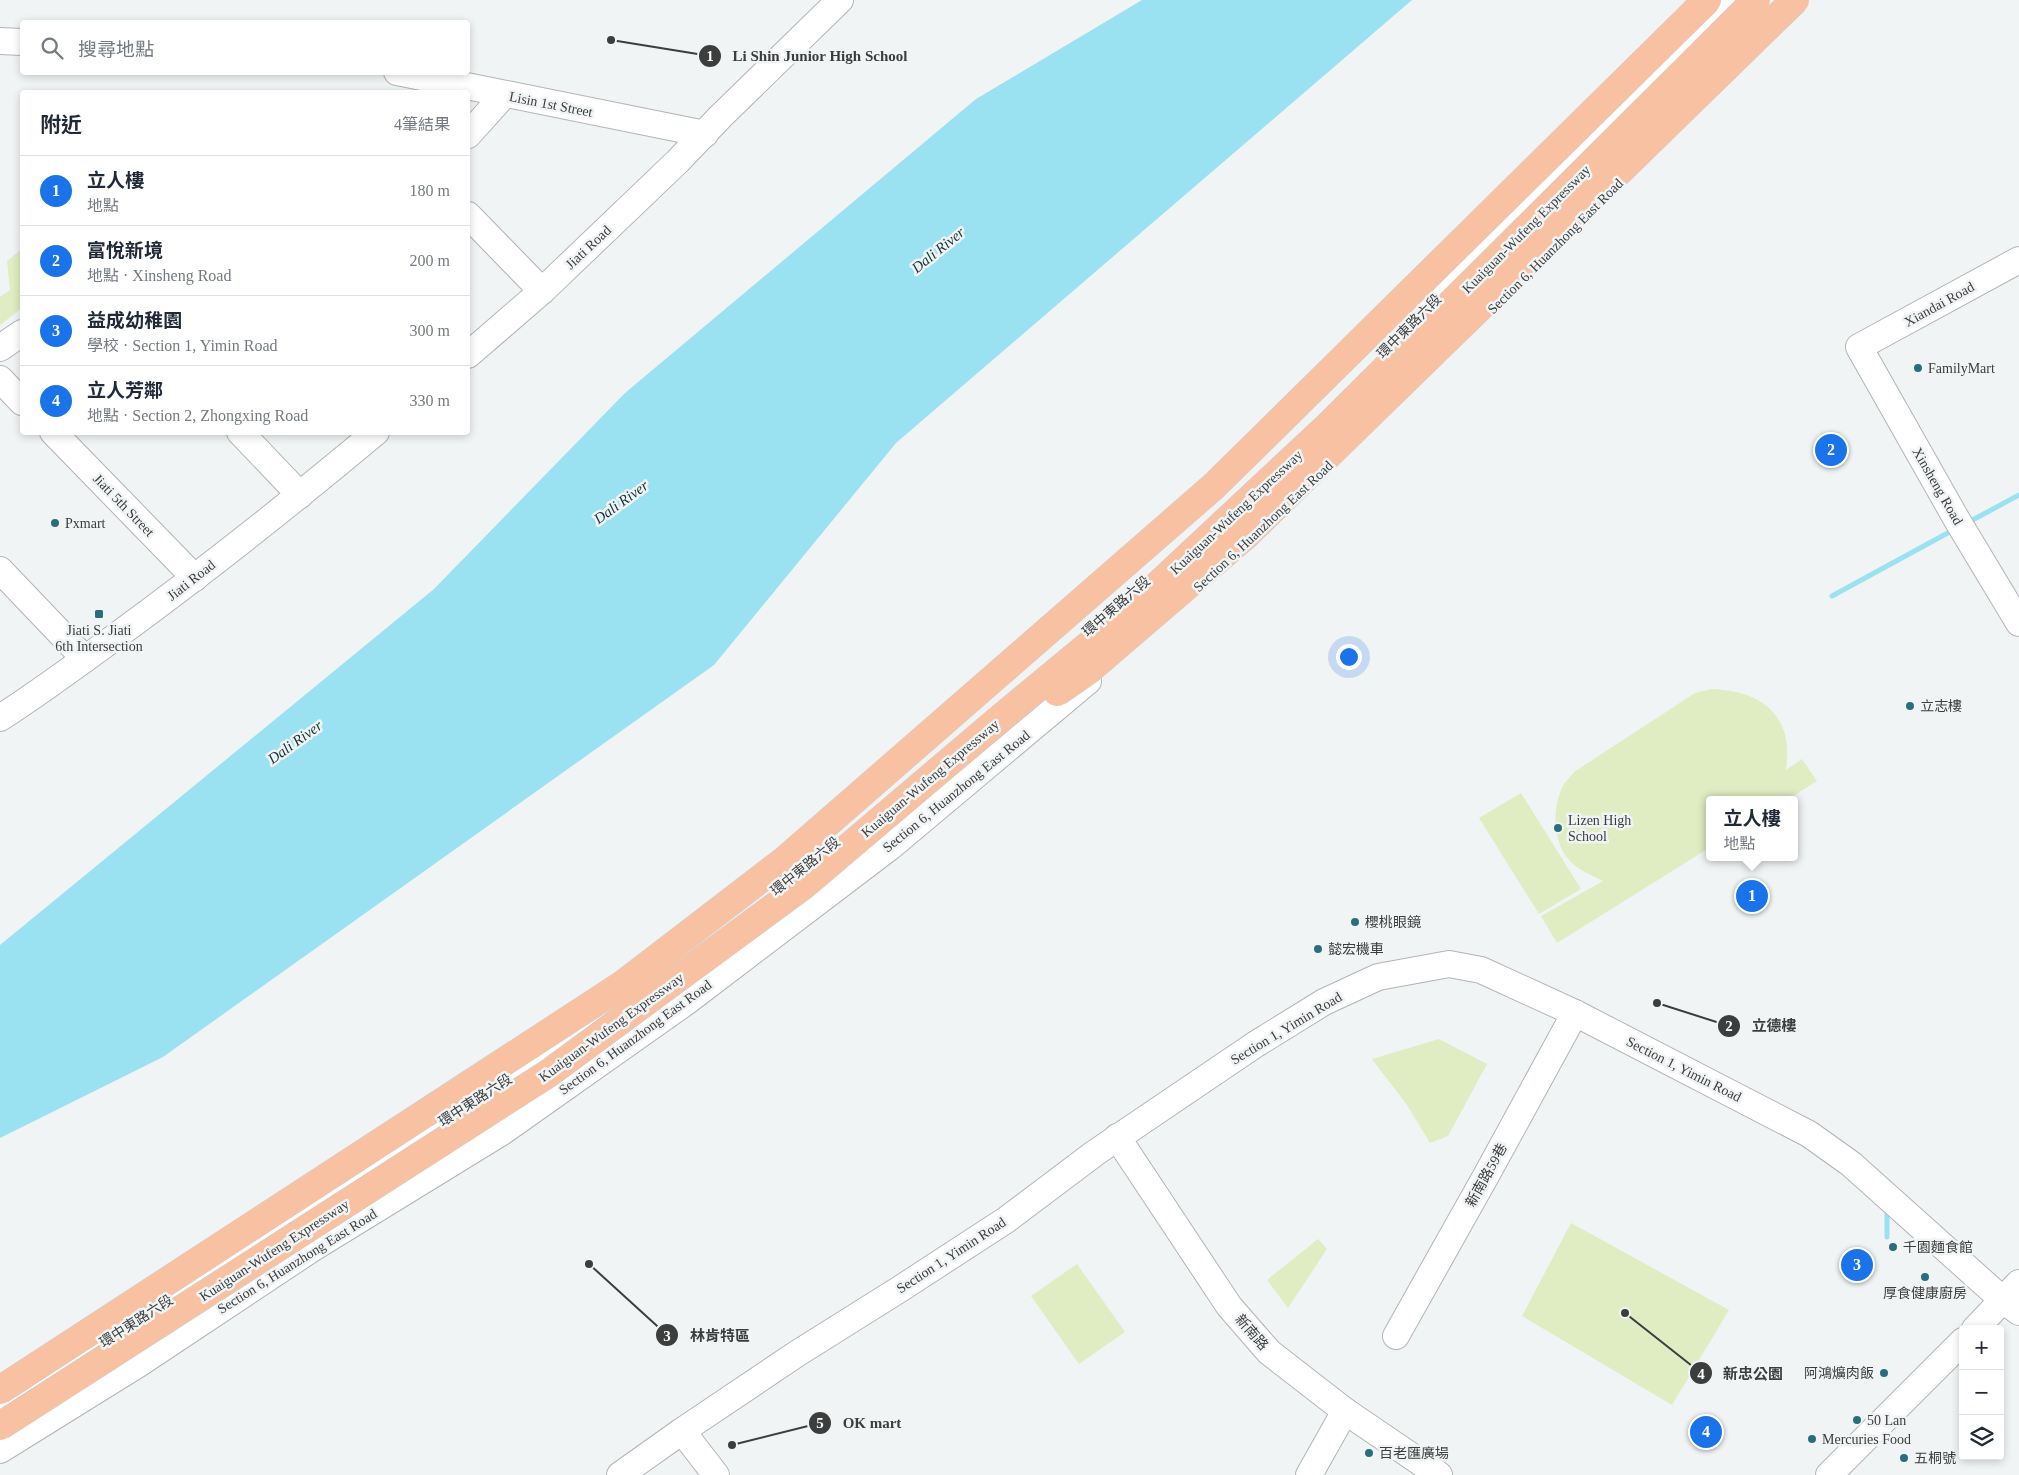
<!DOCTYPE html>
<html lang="zh-TW">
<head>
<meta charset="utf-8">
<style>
	body { margin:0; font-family:"Times New Roman","Noto Sans TC",serif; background:#f2f2f3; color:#1f2937 }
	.controls { position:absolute; right:15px; bottom:15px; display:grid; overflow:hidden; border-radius:5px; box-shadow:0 2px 8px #0003 }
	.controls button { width:45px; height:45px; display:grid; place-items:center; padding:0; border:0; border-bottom:1px solid #e0e1e3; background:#fff; color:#1f2937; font:25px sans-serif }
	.you { position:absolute; left:1348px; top:656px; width:18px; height:18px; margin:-12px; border:4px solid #fff; border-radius:50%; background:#1a73e8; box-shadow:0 0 0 8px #1a73e833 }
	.badge { display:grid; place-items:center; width:32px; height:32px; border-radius:50%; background:#1a73e8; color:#fff; font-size:16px; font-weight:700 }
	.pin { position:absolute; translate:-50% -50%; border:2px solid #fff; box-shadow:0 1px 5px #0006 }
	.popup { position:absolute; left:1706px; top:796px; width:92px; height:65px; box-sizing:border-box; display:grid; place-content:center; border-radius:5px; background:#fff; filter:drop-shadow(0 1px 4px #0005); font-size:16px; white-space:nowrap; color:#747a83 }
	.popup b { font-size:19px; color:#1f2937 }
	.popup::after { content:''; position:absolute; left:50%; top:100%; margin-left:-10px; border:10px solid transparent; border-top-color:#fff }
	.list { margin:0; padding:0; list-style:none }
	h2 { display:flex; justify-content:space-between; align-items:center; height:65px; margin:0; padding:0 20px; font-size:21px }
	h2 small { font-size:16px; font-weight:400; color:#747a83 }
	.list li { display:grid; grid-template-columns:32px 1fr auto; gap:15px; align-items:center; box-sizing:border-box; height:70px; padding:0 20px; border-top:1px solid #e0e1e3 }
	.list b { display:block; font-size:19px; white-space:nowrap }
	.list p { margin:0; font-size:16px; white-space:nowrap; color:#747a83 }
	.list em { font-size:16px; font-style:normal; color:#747a83 }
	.icon { flex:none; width:28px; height:28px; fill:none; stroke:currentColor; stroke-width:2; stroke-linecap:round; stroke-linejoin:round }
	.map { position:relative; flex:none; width:2019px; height:1475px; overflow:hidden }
	.search { position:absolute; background:#fff; box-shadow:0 2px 8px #0003; left:20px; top:20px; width:450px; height:55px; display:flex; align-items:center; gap:12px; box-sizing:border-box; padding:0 18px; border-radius:5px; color:#747a83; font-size:19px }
	.panel { position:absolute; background:#fff; box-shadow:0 2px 8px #0003; left:20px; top:90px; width:450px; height:345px; border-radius:5px }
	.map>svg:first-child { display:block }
</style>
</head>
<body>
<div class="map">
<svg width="2019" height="1475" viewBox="0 0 2019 1475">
	<rect width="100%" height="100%" fill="#f1f4f5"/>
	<!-- green -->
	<g fill="#e0ecc2">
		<polygon points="22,249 22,308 0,325 0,297 10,290 7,261"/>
		<path d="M1712 689C1763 691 1794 716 1786 770L1802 759 1817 781 1787 800H1710L1709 848 1557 943 1541 916 1603 881C1593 876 1581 871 1573 864 1552 846 1551 807 1564 784 1567 780 1571 776 1574 772L1695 693Z"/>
		<polygon points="1521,793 1581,889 1539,914 1479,818"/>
		<polygon points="1439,1039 1487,1064 1448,1136 1430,1143 1407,1105 1372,1059"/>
		<polygon points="1571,1223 1729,1310 1672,1405 1522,1316"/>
		<polygon points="1318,1239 1327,1249 1288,1308 1267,1280"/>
		<polygon points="1077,1264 1125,1332 1079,1364 1031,1296"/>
	</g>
	<!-- water -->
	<polygon fill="#9ae1f2" points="1142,0 1412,0 896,443 714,665 163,1057 0,1138 0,945 434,589 625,393 976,99"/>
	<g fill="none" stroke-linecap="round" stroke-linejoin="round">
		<!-- stream -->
		<g stroke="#9ae1f2" stroke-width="5">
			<polyline points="1967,523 2019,495"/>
			<polyline points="1832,596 1955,529"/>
			<polyline points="1887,1208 1887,1237"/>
		</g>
		<!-- minor casing -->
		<g stroke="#b2b4b6" stroke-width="28">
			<g id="minor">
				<polyline points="0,41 22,42"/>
				<polyline points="397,72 705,134"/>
				<polyline points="468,135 504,95"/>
				<polyline points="468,215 542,291"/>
				<polyline points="2019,260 1859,347 1957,520 2019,623"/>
				<polyline points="1432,303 1736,0"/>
				<polyline points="0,348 22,333"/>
				<polyline points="468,355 542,291 678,161 720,117 840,0"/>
				<polyline points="0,379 22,402"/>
				<polyline points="53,432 195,578"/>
				<polyline points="240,432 300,495"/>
				<polyline points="0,570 85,659"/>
				<path d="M0 718C39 693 77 665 115 637 204 572 291 503 376 432"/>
				<polyline points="1117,1137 1229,1306 1269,1352 1345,1411 1439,1475"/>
				<polyline points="1975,1329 2019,1283"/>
				<polyline points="1396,1336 1487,1174 1575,1013"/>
				<polyline points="0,1409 258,1243 629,999"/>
				<polyline points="682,1431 716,1475"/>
				<polyline points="0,1450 140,1363 313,1248 502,1132 686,1002 890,847 1088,681"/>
				<polyline points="620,1475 682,1431 798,1353 900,1289 1006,1220 1095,1153 1256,1044 1324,1002 1378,977 1449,964 1481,970 1575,1013 1809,1134 1851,1164 2004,1301 2019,1312"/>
				<polyline points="1309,1475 1345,1411"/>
				<polyline points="1829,1475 1963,1341"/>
			</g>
		</g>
		<!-- minor -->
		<use href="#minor" stroke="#fff" stroke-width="26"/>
		<!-- highway-bridge casing -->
		<g stroke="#d0d0d0" stroke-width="29" stroke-linecap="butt">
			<g id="highway-bridge">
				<polyline points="1057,692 1090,669 1245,536 1795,0"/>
				<polyline points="0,1390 622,985 785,860 1214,486 1707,0"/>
				<polyline points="0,1426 549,1073 804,885 1003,716 1130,611 1329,425 1756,0"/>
			</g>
		</g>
		<!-- highway-bridge -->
		<use href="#highway-bridge" stroke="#f8c1a1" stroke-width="28"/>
	</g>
	<!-- markers -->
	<g fill="#296e7d" stroke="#f1f4f5" stroke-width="2">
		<circle cx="1918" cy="368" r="5"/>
		<circle cx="55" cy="523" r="5"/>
		<rect x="94" y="609" width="10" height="10" rx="2.5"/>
		<circle cx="1910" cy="706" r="5"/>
		<circle cx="1558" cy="828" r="5"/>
		<circle cx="1355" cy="922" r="5"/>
		<circle cx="1318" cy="949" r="5"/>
		<circle cx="1893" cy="1247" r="5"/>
		<circle cx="1925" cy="1277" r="5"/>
		<circle cx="1884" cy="1373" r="5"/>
		<circle cx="1857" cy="1420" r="5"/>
		<circle cx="1812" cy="1439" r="5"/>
		<circle cx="1369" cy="1453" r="5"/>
		<circle cx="1904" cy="1458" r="5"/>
	</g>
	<g text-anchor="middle" stroke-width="5" stroke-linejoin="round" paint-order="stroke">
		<!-- street labels -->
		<g font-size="14" fill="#3c3d3d" stroke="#f1f4f5">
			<text transform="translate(551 104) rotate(11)" y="5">Lisin 1st Street</text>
			<text transform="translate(1526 229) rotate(-45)" y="5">Kuaiguan-Wufeng Expressway</text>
			<text transform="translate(1555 246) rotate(-45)" y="5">Section 6, Huanzhong East Road</text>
			<text transform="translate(588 247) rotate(-43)" y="5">Jiati Road</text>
			<text transform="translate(1939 304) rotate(-29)" y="5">Xiandai Road</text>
			<text transform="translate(1409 326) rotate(-45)" y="5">環中東路六段</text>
			<text transform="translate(1938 486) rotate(60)" y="5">Xinsheng Road</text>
			<text transform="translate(124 505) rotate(46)" y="5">Jiati 5th Street</text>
			<text transform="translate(1236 512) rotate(-43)" y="5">Kuaiguan-Wufeng Expressway</text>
			<text transform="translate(1263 526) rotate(-43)" y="5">Section 6, Huanzhong East Road</text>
			<text transform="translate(191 580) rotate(-38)" y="5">Jiati Road</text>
			<text transform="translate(1116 606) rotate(-41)" y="5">環中東路六段</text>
			<text transform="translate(930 778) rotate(-40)" y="5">Kuaiguan-Wufeng Expressway</text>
			<text transform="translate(956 791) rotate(-39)" y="5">Section 6, Huanzhong East Road</text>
			<text transform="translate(805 866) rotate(-39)" y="5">環中東路六段</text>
			<text transform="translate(611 1027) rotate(-36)" y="5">Kuaiguan-Wufeng Expressway</text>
			<text transform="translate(1286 1028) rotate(-31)" y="5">Section 1, Yimin Road</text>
			<text transform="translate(635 1037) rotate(-36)" y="5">Section 6, Huanzhong East Road</text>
			<text transform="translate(1684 1069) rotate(27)" y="5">Section 1, Yimin Road</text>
			<text transform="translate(475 1100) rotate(-33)" y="5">環中東路六段</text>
			<text transform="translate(1486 1175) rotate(-61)" y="5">新南路59巷</text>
			<text transform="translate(274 1250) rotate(-33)" y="5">Kuaiguan-Wufeng Expressway</text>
			<text transform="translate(951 1255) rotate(-33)" y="5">Section 1, Yimin Road</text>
			<text transform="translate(297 1261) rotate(-32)" y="5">Section 6, Huanzhong East Road</text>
			<text transform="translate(136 1321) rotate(-33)" y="5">環中東路六段</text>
			<text transform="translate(1252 1332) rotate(49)" y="5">新南路</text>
		</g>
		<!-- poi labels -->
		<g font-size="14" fill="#3c3d3d" stroke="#f1f4f5" text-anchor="start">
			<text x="1928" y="373">FamilyMart</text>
			<text x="65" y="528">Pxmart</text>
			<text x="99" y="635" text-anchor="middle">Jiati S. Jiati<tspan x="99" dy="16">6th Intersection</tspan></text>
			<text x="1920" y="711">立志樓</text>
			<text x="1568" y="825">Lizen High<tspan x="1568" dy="16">School</tspan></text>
			<text x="1365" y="927">櫻桃眼鏡</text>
			<text x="1328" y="954">懿宏機車</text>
			<text x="1903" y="1252">千園麵食館</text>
			<text x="1925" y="1298" text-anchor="middle">厚食健康廚房</text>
			<text x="1874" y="1378" text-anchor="end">阿鴻爌肉飯</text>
			<text x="1867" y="1425">50 Lan</text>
			<text x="1822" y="1444">Mercuries Food</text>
			<text x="1379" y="1458">百老匯廣場</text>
			<text x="1914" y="1463">五桐號</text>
		</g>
		<!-- water labels -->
		<g font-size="15" font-style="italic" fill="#11343b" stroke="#f1f4f5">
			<text transform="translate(938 250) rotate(-39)" y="5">Dali River</text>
			<text transform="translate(621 502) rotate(-36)" y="5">Dali River</text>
			<text transform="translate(295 742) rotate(-36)" y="5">Dali River</text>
		</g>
	</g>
	<!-- callouts -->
	<path fill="none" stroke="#3c3d3d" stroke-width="2" d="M611 40L710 56M1657 1003L1729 1026M589 1264L667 1335M1625 1313L1701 1373M732 1445L820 1423"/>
	<g fill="#3c3d3d" stroke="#f1f4f5" stroke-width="2">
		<circle cx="611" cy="40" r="5"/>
		<circle cx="1657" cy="1003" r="5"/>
		<circle cx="589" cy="1264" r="5"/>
		<circle cx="1625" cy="1313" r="5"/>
		<circle cx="732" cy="1445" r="5"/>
		<circle cx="710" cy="56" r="12"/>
		<circle cx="1729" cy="1026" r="12"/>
		<circle cx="667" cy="1335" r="12"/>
		<circle cx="1701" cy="1373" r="12"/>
		<circle cx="820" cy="1423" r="12"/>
	</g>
	<g font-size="15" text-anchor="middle" font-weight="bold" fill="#fff">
		<text x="710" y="61">1</text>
		<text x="1729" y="1031">2</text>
		<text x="667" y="1341">3</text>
		<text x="1701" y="1379">4</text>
		<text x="820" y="1428">5</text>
	</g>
	<g font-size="15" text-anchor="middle" font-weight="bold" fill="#3c3d3d" stroke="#f1f4f5" stroke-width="5" stroke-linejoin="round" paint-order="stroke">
		<text x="820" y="61">Li Shin Junior High School</text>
		<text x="1774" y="1031">立德樓</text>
		<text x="720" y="1341">林肯特區</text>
		<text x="1753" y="1379">新忠公園</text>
		<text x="872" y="1428">OK mart</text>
	</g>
</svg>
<div class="controls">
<button>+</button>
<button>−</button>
<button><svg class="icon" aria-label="layers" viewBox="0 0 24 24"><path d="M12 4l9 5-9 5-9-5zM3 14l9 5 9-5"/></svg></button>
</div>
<div class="you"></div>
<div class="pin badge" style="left:1752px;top:896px">1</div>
<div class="popup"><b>立人樓</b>地點</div>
<div class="pin badge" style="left:1831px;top:450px">2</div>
<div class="pin badge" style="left:1857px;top:1265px">3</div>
<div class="pin badge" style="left:1706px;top:1432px">4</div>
<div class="search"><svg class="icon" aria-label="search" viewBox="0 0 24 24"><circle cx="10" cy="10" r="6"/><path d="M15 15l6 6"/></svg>搜尋地點</div>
<section class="panel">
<h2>附近<small>4筆結果</small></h2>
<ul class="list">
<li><span class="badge">1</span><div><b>立人樓</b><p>地點</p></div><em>180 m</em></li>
<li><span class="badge">2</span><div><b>富悅新境</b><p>地點 · Xinsheng Road</p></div><em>200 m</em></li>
<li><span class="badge">3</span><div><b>益成幼稚園</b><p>學校 · Section 1, Yimin Road</p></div><em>300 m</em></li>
<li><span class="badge">4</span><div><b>立人芳鄰</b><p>地點 · Section 2, Zhongxing Road</p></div><em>330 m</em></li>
</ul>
</section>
</div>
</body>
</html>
